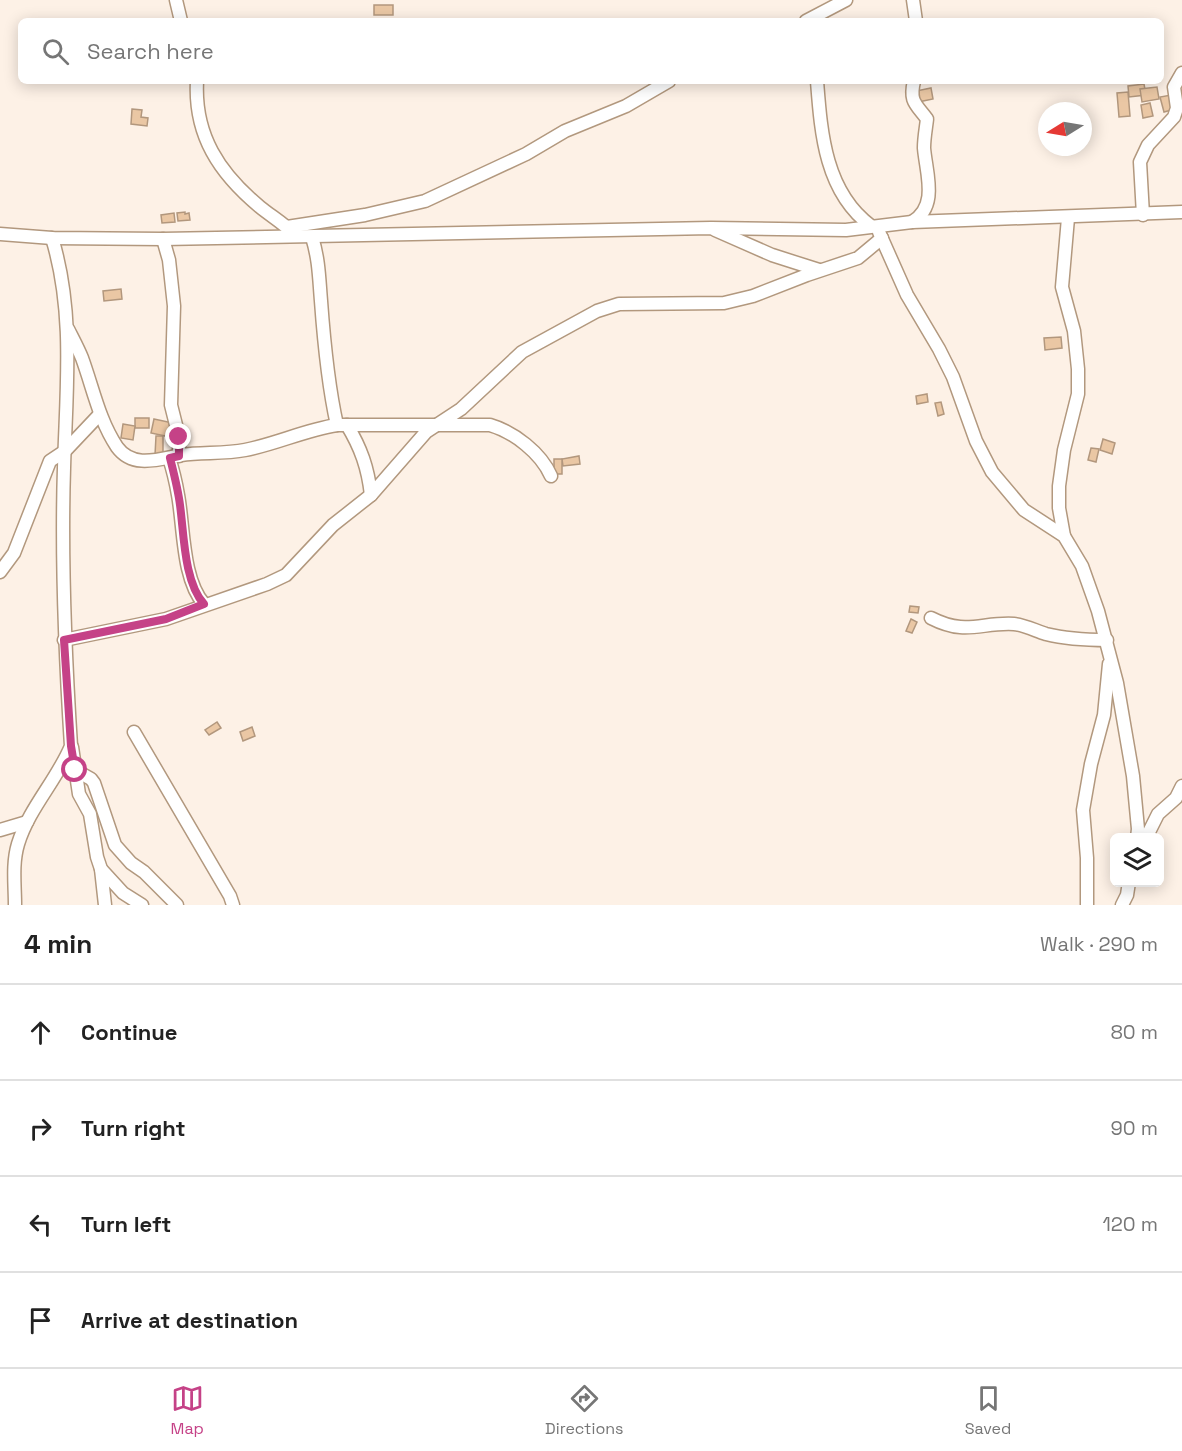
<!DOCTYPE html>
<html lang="en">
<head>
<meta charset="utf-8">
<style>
	body { margin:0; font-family:"Space Grotesk",sans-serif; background:#f6f6f6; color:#222 }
	.controls { position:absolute; right:18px; bottom:18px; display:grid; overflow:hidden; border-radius:9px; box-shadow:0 3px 15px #0003 }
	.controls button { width:54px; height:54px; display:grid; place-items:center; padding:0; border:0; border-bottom:2px solid #e0e0e0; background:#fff; color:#222; font:30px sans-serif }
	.compass { position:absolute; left:1038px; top:102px; width:54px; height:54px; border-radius:50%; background:#fff; box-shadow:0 3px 15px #0003; rotate:259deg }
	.stop { position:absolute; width:18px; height:18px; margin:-14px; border:4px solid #c54287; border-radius:50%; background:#fff }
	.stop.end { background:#c54287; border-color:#fff; box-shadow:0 2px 6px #0008 }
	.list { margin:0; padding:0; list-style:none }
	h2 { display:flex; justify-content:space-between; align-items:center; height:78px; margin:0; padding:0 24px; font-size:26px }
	h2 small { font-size:20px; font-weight:400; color:#767676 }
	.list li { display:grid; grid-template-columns:39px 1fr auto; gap:18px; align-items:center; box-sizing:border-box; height:96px; padding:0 24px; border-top:2px solid #e0e0e0 }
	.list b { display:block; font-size:22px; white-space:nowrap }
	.list em { font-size:20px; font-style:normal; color:#767676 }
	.icon { flex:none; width:33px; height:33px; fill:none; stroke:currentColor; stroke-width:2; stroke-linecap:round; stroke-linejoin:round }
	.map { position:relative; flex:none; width:1182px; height:905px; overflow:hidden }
	.search { position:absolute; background:#fff; box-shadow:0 3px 15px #0003; left:18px; right:18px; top:18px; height:66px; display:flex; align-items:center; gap:15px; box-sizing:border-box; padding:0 21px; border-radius:9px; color:#767676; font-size:22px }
	.sheet { height:462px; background:#fff }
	nav { display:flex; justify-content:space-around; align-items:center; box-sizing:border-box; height:84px; border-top:2px solid #e0e0e0; background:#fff; font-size:16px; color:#767676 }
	nav a { display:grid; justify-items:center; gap:3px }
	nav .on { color:#c54287 }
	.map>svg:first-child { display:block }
</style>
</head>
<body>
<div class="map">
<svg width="1182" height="905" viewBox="0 0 1182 905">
	<rect width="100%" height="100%" fill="#fdf1e6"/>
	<!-- building -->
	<g fill="#eac7a4" stroke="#b2977d" stroke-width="1.5">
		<rect x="374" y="5" width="19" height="10"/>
		<polygon points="1144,84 1146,95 1129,97 1128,86"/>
		<polygon points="1157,87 1159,99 1142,102 1140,89"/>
		<polygon points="931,88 933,99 918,102 916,91"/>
		<polygon points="1128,92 1130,116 1119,117 1117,93"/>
		<polygon points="1171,95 1175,109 1164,112 1160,97"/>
		<polygon points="1150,103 1153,116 1143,118 1141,105"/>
		<polygon points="132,109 142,110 141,117 148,118 147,126 131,124"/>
		<polygon points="185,212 185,214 189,213 190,220 178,221 177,213"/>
		<polygon points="174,213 175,222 162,223 161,215"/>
		<polygon points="121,289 122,299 104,301 103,291"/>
		<polygon points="1061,337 1062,348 1045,350 1044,338"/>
		<polygon points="927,394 928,402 917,404 916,396"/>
		<polygon points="941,402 944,414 938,416 935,403"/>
		<rect x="135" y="418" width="14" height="10"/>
		<polygon points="154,419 173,423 170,437 151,433"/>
		<polygon points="123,424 135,426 133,440 121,438"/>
		<polygon points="156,436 163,436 163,455 155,455"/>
		<polygon points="1103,439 1115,443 1112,454 1100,450"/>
		<polygon points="1091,448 1099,449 1096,462 1088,460"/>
		<polygon points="579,456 580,464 563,466 562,459"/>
		<rect x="554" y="459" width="8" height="15"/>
		<polygon points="910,606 919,607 918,613 909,612"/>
		<polygon points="911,619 917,622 912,633 906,631"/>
		<polygon points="217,722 221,728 209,735 205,730"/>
		<polygon points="252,727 255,736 243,741 240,732"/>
	</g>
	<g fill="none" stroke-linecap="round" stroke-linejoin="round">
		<!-- minor casing -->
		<g stroke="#b2987e" stroke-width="15">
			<g id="minor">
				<polyline points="176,0 181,21"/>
				<polyline points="913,0 916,21"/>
				<polyline points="806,21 846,0"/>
				<path d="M197 81C194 135 219 173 260 207 271 216 283 223 293 233"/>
				<path d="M817 81C821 133 825 192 871 226"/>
				<polyline points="1143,215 1140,162 1148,145 1174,117 1177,108 1174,87 1182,73"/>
				<path d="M912 222C939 206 926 173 924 148 924 138 926 128 927 119 916 104 909 102 914 81"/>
				<polyline points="287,227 365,215 425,201 526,154 565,131 626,106 669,81"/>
				<polyline points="715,230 772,255 819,270"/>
				<polyline points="879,232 907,295 939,349 953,377 976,441 992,472 1024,510 1064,536 1082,566 1098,611 1117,683 1133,776 1138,829 1137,838"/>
				<polyline points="0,234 52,238 163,239 711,228 846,230 912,222 1182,212"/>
				<path d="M312 237C319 260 319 277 321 301 324 342 328 385 337 425"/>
				<polyline points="163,239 169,260 174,306 171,405 179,437 179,456"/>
				<path d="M68 329C73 339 78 348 82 358 93 388 99 420 117 447 133 469 159 459 181 455 202 452 224 454 245 450 276 444 305 430 337 425H490C514 432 541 453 551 476"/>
				<path d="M347 425C361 448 368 468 371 495"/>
				<path d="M169 458C173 470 176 483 178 495 184 527 182 579 204 604"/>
				<polyline points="1064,536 1059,508 1059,486 1064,450 1078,394 1078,369 1074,331 1062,287 1068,218"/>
				<polyline points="0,572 14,553 50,461 65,451 100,414"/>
				<path d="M931 618C966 636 981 622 1014 624 1025 625 1036 631 1046 634 1066 639 1086 640 1107 640"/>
				<polyline points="64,640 166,619 267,584 286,575 333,525 371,495 426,432 461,409 522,352 597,311 619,304 724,303 753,296 807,275 858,258 882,238"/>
				<polyline points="134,732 230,896 233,905"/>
				<polyline points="72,747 79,794 90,814 97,857 101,869 123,893 142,905"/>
				<polyline points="75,770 91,779 94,783 115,845 131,863 144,872 177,905"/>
				<polyline points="0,830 27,822"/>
				<polyline points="1146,838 1158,814 1176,798 1182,786"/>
				<polyline points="101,869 105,905"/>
				<path d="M15 905C15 885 12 864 18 844 29 808 57 780 71 746 65 653 61 561 64 468 66 391 75 313 52 238"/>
				<polyline points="1087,905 1087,858 1083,810 1091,764 1104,715 1109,664"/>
				<polyline points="1122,905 1127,895 1129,882"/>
			</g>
		</g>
		<!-- minor -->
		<use href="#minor" stroke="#fff" stroke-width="12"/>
	</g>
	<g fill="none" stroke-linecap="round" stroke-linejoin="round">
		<!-- route -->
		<path stroke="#c54287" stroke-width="8" d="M75 770 71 746 64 640 166 619 204 604C184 582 184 534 180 505 178 489 174 474 170 458L179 456V437"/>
	</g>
</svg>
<div class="controls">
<button><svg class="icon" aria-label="layers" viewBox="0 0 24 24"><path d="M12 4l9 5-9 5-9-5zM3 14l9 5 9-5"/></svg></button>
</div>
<svg class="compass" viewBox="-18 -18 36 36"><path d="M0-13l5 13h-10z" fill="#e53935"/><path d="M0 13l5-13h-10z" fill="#767676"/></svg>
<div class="stop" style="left:75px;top:770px"></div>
<div class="stop end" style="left:179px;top:437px"></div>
<div class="search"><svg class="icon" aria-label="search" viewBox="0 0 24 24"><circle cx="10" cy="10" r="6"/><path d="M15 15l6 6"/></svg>Search here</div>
</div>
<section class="sheet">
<h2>4 min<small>Walk · 290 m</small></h2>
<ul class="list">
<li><svg class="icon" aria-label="ahead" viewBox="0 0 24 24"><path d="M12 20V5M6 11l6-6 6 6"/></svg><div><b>Continue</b></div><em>80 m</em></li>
<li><svg class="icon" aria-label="right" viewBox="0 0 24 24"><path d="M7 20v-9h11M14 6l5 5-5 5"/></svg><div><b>Turn right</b></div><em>90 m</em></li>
<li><svg class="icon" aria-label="left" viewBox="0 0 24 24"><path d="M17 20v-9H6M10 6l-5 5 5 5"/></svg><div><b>Turn left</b></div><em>120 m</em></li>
<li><svg class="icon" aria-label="arrive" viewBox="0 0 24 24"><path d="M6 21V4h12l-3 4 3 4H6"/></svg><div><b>Arrive at destination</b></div></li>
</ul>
</section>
<nav>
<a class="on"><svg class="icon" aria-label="map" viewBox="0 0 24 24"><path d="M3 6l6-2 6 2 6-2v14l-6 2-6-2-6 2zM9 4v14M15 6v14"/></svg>Map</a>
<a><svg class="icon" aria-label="directions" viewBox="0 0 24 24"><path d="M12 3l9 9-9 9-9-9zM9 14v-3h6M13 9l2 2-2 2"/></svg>Directions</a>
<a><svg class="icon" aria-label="saved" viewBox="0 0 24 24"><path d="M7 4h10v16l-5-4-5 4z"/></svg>Saved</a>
</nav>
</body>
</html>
